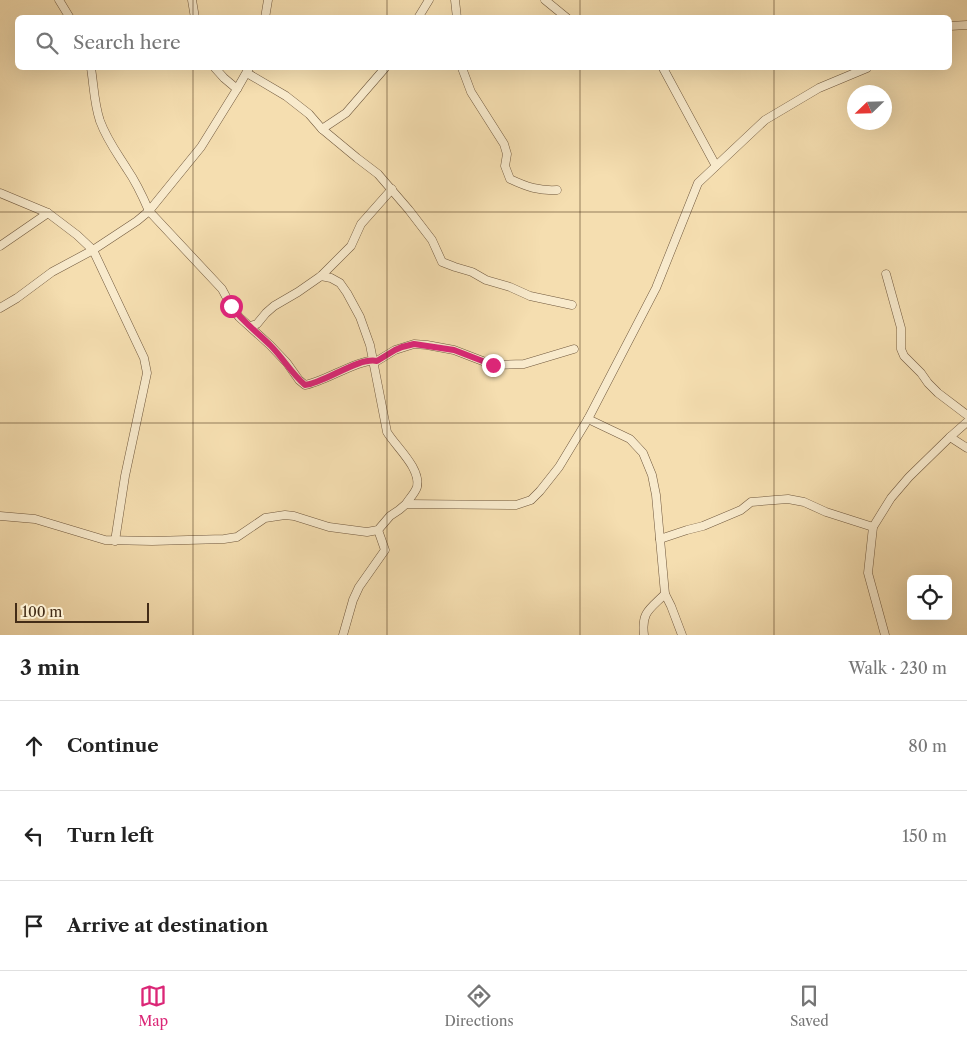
<!DOCTYPE html>
<html lang="en">
<head>
<meta charset="utf-8">
<style>
	body { margin:0; font-family:"Libre Caslon Text",serif; background:#f2f2f2; color:#222 }
	.controls { position:absolute; right:15px; bottom:15px; display:grid; overflow:hidden; border-radius:8px; box-shadow:0 5px 20px #0002 }
	.controls button { width:45px; height:45px; display:grid; place-items:center; padding:0; border:0; border-bottom:1px solid #e0e0e0; background:#fff; color:#222; font:25px sans-serif }
	.compass { position:absolute; left:847px; top:85px; width:45px; height:45px; border-radius:50%; background:#fff; box-shadow:0 5px 20px #0002; rotate:247deg }
	.scale { position:absolute; left:15px; bottom:12px; width:134px; box-sizing:border-box; padding-left:5px; border:2px solid #432c17; border-top:0; font-size:14px; line-height:18px; white-space:nowrap; color:#432c17; -webkit-text-stroke:4px #f8eacc; paint-order:stroke }
	.stop { position:absolute; width:15px; height:15px; margin:-11px; border:4px solid #db2777; border-radius:50%; background:#fff }
	.stop.end { background:#db2777; border-color:#fff; box-shadow:0 1px 5px #0008 }
	.list { margin:0; padding:0; list-style:none }
	h2 { display:flex; justify-content:space-between; align-items:center; height:65px; margin:0; padding:0 20px; font-size:21px }
	h2 small { font-size:16px; font-weight:400; color:#767676 }
	.list li { display:grid; grid-template-columns:32px 1fr auto; gap:15px; align-items:center; box-sizing:border-box; height:90px; padding:0 20px; border-top:1px solid #e0e0e0 }
	.list b { display:block; font-size:19px; white-space:nowrap }
	.list em { font-size:16px; font-style:normal; color:#767676 }
	.icon { flex:none; width:28px; height:28px; fill:none; stroke:currentColor; stroke-width:2; stroke-linecap:round; stroke-linejoin:round }
	.map { position:relative; flex:none; width:967px; height:635px; overflow:hidden }
	.search { position:absolute; background:#fff; box-shadow:0 5px 20px #0002; left:15px; right:15px; top:15px; height:55px; display:flex; align-items:center; gap:12px; box-sizing:border-box; padding:0 18px; border-radius:8px; color:#767676; font-size:19px }
	.sheet { height:335px; background:#fff }
	nav { display:flex; justify-content:space-around; align-items:center; box-sizing:border-box; height:70px; border-top:1px solid #e0e0e0; background:#fff; font-size:14px; color:#767676 }
	nav a { display:grid; justify-items:center; gap:2px }
	nav .on { color:#db2777 }
	.map>svg:first-child { display:block }
</style>
</head>
<body>
<div class="map">
<svg width="967" height="635" viewBox="0 0 967 635">
	<rect width="100%" height="100%" fill="#f5deb0"/>
	<filter id="stains"><feTurbulence type="fractalNoise" baseFrequency=".004" numOctaves="4"/><feColorMatrix values="0 0 0 0 .2 0 0 0 0 .09 0 0 0 0 .02 0 0 0 .5 -.17"/></filter>
	<radialGradient id="worn" r=".72"><stop offset=".6" stop-color="#630" stop-opacity="0"/><stop offset="1" stop-color="#630" stop-opacity=".3"/></radialGradient>
	<g fill="none" stroke-linecap="round" stroke-linejoin="round">
		<!-- minor casing -->
		<g stroke="#70583d" stroke-width="9">
			<g id="minor">
				<polyline points="59,0 70,18"/>
				<polyline points="192,0 195,18"/>
				<polyline points="455,0 457,18"/>
				<polyline points="545,0 567,18"/>
				<polyline points="265,18 268,0"/>
				<polyline points="418,18 429,0"/>
				<polyline points="950,26 967,25"/>
				<path d="M91 68C94 87 94 103 100 121 107 140 117 153 127 169 136 182 143 197 149 211L222 289 231 306 239 317 270 345 287 363 299 380 305 385C325 382 359 358 377 361L395 350 414 344 427 345 454 350 493 365 524 364 574 349"/>
				<polyline points="215,68 224,78 237,89"/>
				<path d="M462 68 471 92 504 144 507 154 505 166 510 179C527 187 539 191 557 190"/>
				<polyline points="663,68 716,166"/>
				<polyline points="247,73 286,96 309,114 322,129 357,158 378,174 409,210 432,240 442,262 455,267 472,272 486,280 510,287 530,296 572,305"/>
				<polyline points="322,129 346,113 385,68"/>
				<polyline points="0,193 48,213 77,235 93,250 144,358 147,373 125,476 115,541"/>
				<polyline points="0,246 48,213"/>
				<polyline points="886,274 901,328 901,349 904,356 921,373 928,383 938,393 967,415"/>
				<path d="M321 276 331 278 340 283 347 293 360 317 370 345 387 432C396 447 421 468 417 487 415 493 409 499 406 504"/>
				<polyline points="0,308 17,298 52,272 93,250 137,221 149,211 201,147 237,89 249,68"/>
				<polyline points="250,326 257,324 266,313 274,306 298,292 321,276 351,246 361,224 392,189"/>
				<polyline points="588,419 630,439 643,453 652,475 656,495 665,594 671,606 682,635"/>
				<polyline points="950,437 967,448"/>
				<polyline points="0,516 35,519 105,540 152,541 224,539 237,537 265,518 285,515 294,516 329,527 367,532 378,530 390,516 399,510 406,504 516,505 531,500 540,491 559,467 588,419 656,288 698,183 765,120 819,88 867,68"/>
				<polyline points="660,539 687,530 703,526 741,510 751,502 788,499 804,502 826,512 873,527"/>
				<polyline points="343,635 353,600 359,587 385,550 378,530"/>
				<path d="M644 635C641 612 650 609 665 594"/>
				<polyline points="885,635 868,573 873,527 891,498 909,477 950,437 967,422"/>
			</g>
		</g>
		<!-- minor -->
		<use href="#minor" stroke="#f8eacc" stroke-width="8"/>
	</g>
	<g fill="none" stroke-linecap="round" stroke-linejoin="round">
		<!-- route -->
		<path stroke="#db2777" stroke-width="6" d="M231 306C242 321 257 332 271 346 283 358 292 374 305 385 325 383 358 357 377 361L395 350 402 347 414 344 454 350 493 365"/>
	</g>
	<!-- grid -->
	<path fill="none" stroke="#432c17" stroke-width="1" stroke-opacity="0.55" d="M193 0V18M387 0V18M580 0V18M774 0V18M193 68V635M387 68V635M580 68V635M774 68V635M0 212H967M0 423H967"/>
	<rect width="100%" height="100%" filter="url(#stains)"/>
	<rect width="100%" height="100%" fill="url(#worn)"/>
</svg>
<div class="controls">
<button><svg class="icon" aria-label="locate" viewBox="0 0 24 24"><circle cx="12" cy="12" r="6"/><path d="M12 2v4M12 18v4M2 12h4M18 12h4"/></svg></button>
</div>
<svg class="compass" viewBox="-18 -18 36 36"><path d="M0-13l5 13h-10z" fill="#e53935"/><path d="M0 13l5-13h-10z" fill="#767676"/></svg>
<div class="scale">100 m</div>
<div class="stop" style="left:231px;top:306px"></div>
<div class="stop end" style="left:493px;top:365px"></div>
<div class="search"><svg class="icon" aria-label="search" viewBox="0 0 24 24"><circle cx="10" cy="10" r="6"/><path d="M15 15l6 6"/></svg>Search here</div>
</div>
<section class="sheet">
<h2>3 min<small>Walk · 230 m</small></h2>
<ul class="list">
<li><svg class="icon" aria-label="ahead" viewBox="0 0 24 24"><path d="M12 20V5M6 11l6-6 6 6"/></svg><div><b>Continue</b></div><em>80 m</em></li>
<li><svg class="icon" aria-label="left" viewBox="0 0 24 24"><path d="M17 20v-9H6M10 6l-5 5 5 5"/></svg><div><b>Turn left</b></div><em>150 m</em></li>
<li><svg class="icon" aria-label="arrive" viewBox="0 0 24 24"><path d="M6 21V4h12l-3 4 3 4H6"/></svg><div><b>Arrive at destination</b></div></li>
</ul>
</section>
<nav>
<a class="on"><svg class="icon" aria-label="map" viewBox="0 0 24 24"><path d="M3 6l6-2 6 2 6-2v14l-6 2-6-2-6 2zM9 4v14M15 6v14"/></svg>Map</a>
<a><svg class="icon" aria-label="directions" viewBox="0 0 24 24"><path d="M12 3l9 9-9 9-9-9zM9 14v-3h6M13 9l2 2-2 2"/></svg>Directions</a>
<a><svg class="icon" aria-label="saved" viewBox="0 0 24 24"><path d="M7 4h10v16l-5-4-5 4z"/></svg>Saved</a>
</nav>
</body>
</html>
